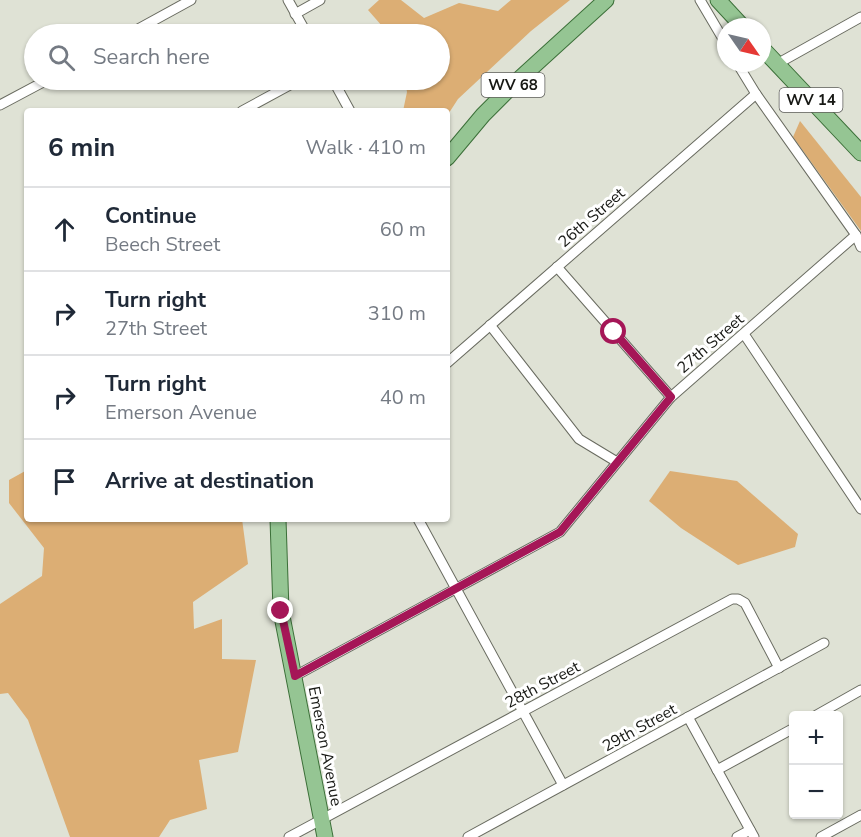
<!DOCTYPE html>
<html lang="en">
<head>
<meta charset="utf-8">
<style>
	body { margin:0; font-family:"Nunito Sans",sans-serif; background:#f6f6f7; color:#1f2937 }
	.controls { position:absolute; right:18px; bottom:18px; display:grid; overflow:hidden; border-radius:6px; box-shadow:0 2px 4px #0004 }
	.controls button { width:54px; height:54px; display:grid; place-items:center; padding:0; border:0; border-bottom:2px solid #e0e1e3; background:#fff; color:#1f2937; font:30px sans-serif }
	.compass { position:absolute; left:717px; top:18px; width:54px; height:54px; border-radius:50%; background:#fff; box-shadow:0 2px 4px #0004; rotate:124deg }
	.stop { position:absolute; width:18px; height:18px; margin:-14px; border:4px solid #a51657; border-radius:50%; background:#fff }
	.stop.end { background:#a51657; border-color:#fff; box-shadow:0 2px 6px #0008 }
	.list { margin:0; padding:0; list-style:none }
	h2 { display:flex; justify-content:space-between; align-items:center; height:78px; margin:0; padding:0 24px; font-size:26px }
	h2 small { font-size:20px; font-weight:400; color:#747a83 }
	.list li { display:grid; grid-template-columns:39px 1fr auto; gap:18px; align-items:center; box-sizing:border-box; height:84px; padding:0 24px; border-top:2px solid #e0e1e3 }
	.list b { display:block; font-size:22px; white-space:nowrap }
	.list p { margin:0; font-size:20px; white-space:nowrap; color:#747a83 }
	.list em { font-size:20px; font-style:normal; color:#747a83 }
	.icon { flex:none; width:33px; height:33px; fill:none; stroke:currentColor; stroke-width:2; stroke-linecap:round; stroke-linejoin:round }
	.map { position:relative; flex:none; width:861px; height:837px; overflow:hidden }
	.search { position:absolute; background:#fff; box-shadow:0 2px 4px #0004; left:24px; top:24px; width:426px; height:66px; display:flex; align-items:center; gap:15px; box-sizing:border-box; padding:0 21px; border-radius:33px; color:#747a83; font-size:22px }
	.panel { position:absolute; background:#fff; box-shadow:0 2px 4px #0004; left:24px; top:108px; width:426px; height:414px; border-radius:6px }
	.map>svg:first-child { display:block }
</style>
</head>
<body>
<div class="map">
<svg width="861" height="837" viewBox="0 0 861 837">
	<rect width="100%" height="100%" fill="#dfe2d5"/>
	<!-- green -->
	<g fill="#dcae74">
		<polygon points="379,0 401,0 424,18 459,3 498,11 511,0 570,0 531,31 458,99 447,116 447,111 403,111 407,92 405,80 440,80 440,34 389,34 368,10"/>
		<polygon points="800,121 861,197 861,231 793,137"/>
		<polygon points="27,470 27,519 242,519 248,564 193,602 194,629 222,619 222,659 256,660 238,752 199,760 207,809 170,820 159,837 70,837 28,720 8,693 0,694 0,604 42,576 44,548 9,503 9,480"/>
		<polygon points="670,471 737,481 798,534 795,547 738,565 681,528 649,501"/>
	</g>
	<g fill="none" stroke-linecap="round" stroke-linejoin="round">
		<!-- minor casing -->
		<g stroke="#696b60" stroke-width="11">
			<g id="minor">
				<polyline points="288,0 307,34"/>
				<polyline points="700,0 726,44"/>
				<polyline points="295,14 320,0"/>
				<polyline points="129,34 191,0"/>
				<polyline points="737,63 756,94 856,235 861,247"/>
				<polyline points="777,64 861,17"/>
				<polyline points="333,80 350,111"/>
				<polyline points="0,105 47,80"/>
				<polyline points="242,111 299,80"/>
				<polyline points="557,267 671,397"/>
				<polyline points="490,325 579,439 617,462"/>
				<polyline points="744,334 861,509"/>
				<polyline points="447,363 756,94"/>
				<polyline points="418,519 563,785"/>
				<polyline points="295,676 560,532 671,397 856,235"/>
				<polyline points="815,716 861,690"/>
				<polyline points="688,717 754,837"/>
				<polyline points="717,770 794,728"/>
				<polyline points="289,837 732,599 738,599 745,603 779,668"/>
				<polyline points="468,837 824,643"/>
				<polyline points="737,837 750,830"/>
				<polyline points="821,837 861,815"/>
			</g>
		</g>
		<!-- primary casing -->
		<g stroke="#3b6f38" stroke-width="17">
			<g id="primary">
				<polyline points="718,0 743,27"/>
				<polyline points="762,48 861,153"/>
				<polyline points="447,158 483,115 516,82 606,0"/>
				<polyline points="278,519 281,611 325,837"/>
			</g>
		</g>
		<!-- minor -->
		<use href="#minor" stroke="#fff" stroke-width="9"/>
		<!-- primary -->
		<use href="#primary" stroke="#95c593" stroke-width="15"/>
	</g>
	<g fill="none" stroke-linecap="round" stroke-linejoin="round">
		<!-- route -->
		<polyline stroke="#a51657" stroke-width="8" points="281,611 295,676 560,532 671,397 614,332"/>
	</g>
	<g text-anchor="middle" stroke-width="6" stroke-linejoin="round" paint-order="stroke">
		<!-- shield labels -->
		<g fill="#fff" stroke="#5d5d5a" stroke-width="1.5">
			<rect x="481.5" y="73" width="63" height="24" rx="4.5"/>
			<rect x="779.5" y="88" width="63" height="24" rx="4.5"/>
		</g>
		<g font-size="15" font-weight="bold" fill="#171814">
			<text x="513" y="90">WV 68</text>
			<text x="811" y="105">WV 14</text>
		</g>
		<!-- street labels -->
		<g font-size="16" fill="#171814" stroke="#fff">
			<text transform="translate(591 217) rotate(-41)" y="6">26th Street</text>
			<text transform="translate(710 343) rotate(-41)" y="6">27th Street</text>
			<text transform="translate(542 684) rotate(-28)" y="6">28th Street</text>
			<text transform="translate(639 727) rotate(-29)" y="6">29th Street</text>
			<text transform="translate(326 746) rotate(79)" y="6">Emerson Avenue</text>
		</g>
	</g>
</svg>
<div class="controls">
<button>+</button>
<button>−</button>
</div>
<svg class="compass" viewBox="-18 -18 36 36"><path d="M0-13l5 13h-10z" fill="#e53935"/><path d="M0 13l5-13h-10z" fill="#747a83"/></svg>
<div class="stop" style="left:614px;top:332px"></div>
<div class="stop end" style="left:281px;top:611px"></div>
<div class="search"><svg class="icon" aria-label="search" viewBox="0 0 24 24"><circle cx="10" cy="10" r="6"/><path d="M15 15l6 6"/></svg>Search here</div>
<section class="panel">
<h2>6 min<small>Walk · 410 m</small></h2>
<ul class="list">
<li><svg class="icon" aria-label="ahead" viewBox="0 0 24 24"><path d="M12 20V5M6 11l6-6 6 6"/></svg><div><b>Continue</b><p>Beech Street</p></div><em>60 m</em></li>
<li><svg class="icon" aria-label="right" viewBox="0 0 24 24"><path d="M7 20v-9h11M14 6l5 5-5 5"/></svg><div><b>Turn right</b><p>27th Street</p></div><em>310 m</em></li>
<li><svg class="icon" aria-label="right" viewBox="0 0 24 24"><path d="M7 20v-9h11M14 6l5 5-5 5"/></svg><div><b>Turn right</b><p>Emerson Avenue</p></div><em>40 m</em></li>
<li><svg class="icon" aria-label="arrive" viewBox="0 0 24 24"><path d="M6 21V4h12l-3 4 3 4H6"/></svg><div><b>Arrive at destination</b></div></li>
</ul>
</section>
</div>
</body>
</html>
